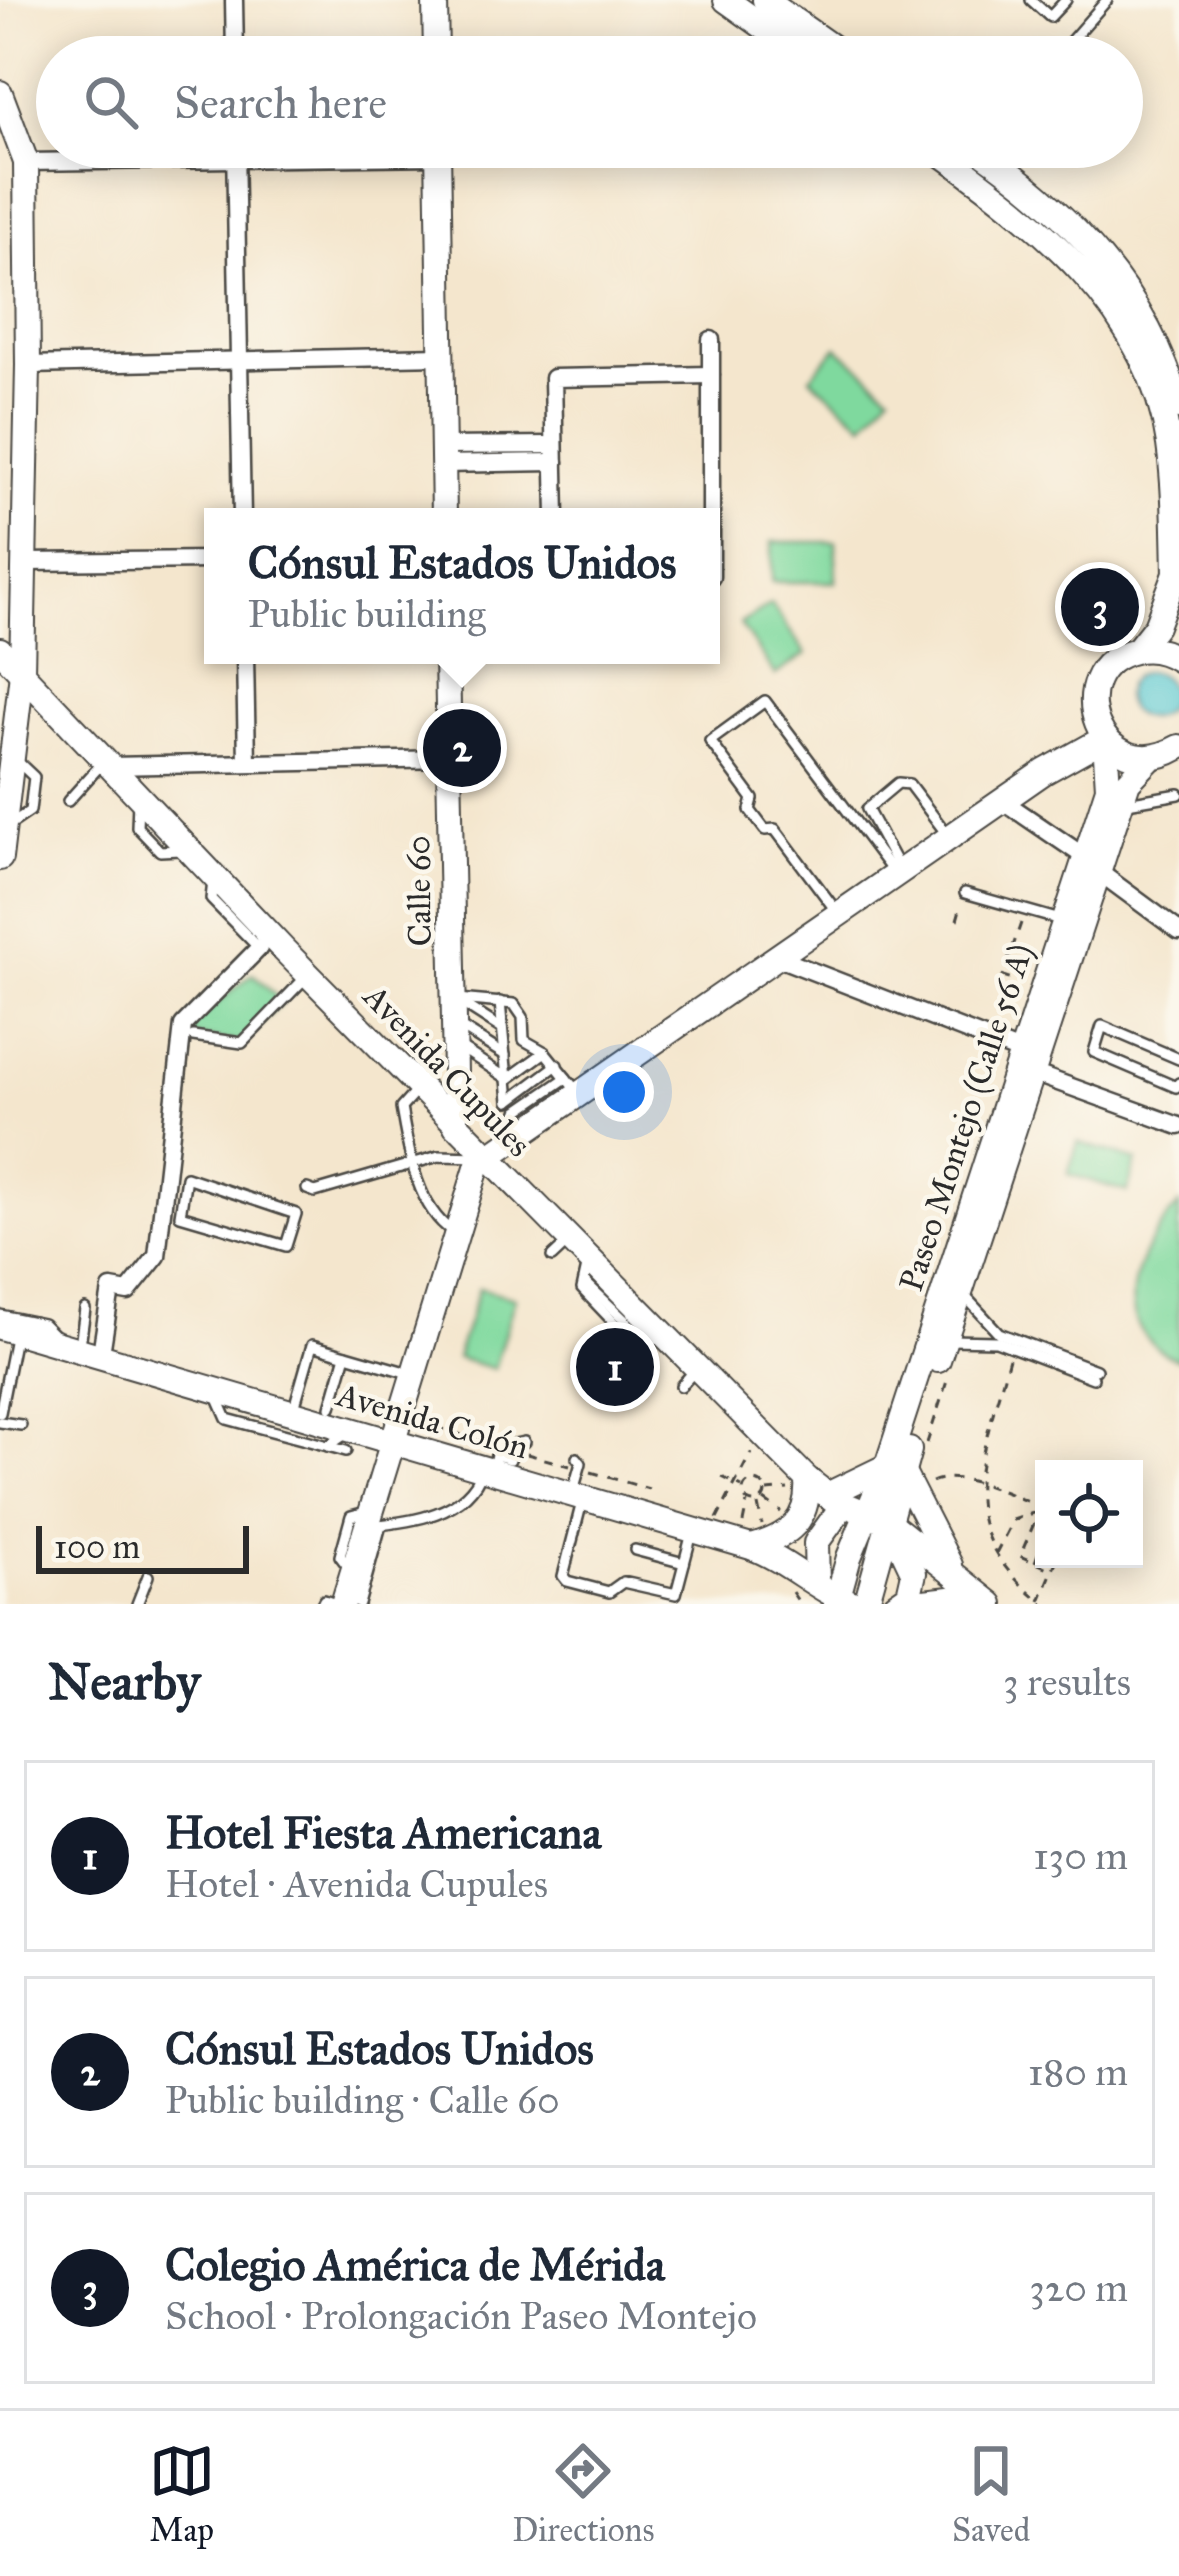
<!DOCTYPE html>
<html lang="en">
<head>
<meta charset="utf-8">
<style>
	body { margin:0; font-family:"IM FELL Great Primer",serif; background:#f2f2f3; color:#1f2937 }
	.controls { position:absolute; right:36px; bottom:36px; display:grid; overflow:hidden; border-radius:0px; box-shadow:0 6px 30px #0003 }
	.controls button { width:108px; height:108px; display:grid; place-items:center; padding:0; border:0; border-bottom:3px solid #e0e1e3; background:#fff; color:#1f2937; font:60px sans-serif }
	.scale { position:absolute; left:36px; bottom:30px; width:213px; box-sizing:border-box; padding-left:12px; border:6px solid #2b2b2b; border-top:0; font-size:33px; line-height:42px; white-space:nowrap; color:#2b2b2b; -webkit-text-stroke:9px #fbf7ec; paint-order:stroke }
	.you { position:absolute; left:624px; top:1092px; width:42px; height:42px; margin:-30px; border:9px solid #fff; border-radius:50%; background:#1a73e8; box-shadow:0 0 0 18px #1a73e833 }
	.badge { display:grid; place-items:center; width:78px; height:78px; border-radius:50%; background:#111827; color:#fff; font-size:39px; font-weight:700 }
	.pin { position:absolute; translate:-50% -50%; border:6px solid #fff; box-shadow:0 3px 12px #0006 }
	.popup { position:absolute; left:204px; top:508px; width:516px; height:156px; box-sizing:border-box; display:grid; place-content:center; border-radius:0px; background:#fff; filter:drop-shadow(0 3px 9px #0005); font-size:39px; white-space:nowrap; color:#747a83 }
	.popup b { font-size:45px; color:#1f2937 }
	.popup::after { content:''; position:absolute; left:50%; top:100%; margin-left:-24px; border:24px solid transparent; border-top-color:#fff }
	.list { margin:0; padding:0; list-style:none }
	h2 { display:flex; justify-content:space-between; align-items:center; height:156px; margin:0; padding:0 48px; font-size:51px }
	h2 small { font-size:39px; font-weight:400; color:#747a83 }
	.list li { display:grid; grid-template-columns:78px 1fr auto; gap:36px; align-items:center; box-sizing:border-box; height:192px; margin:0 24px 24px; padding:0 24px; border:3px solid #e0e1e3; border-radius:0px }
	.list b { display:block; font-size:45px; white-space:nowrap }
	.list p { margin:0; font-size:39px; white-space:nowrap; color:#747a83 }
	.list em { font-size:39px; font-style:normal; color:#747a83 }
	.icon { flex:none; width:66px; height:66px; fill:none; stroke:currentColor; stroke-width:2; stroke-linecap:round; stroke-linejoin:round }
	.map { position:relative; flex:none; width:1179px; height:1604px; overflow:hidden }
	.search { position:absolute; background:#fff; box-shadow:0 6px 30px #0003; left:36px; right:36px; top:36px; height:132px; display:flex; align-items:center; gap:30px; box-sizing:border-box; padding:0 42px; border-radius:66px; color:#747a83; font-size:45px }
	.sheet { height:804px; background:#fff }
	nav { display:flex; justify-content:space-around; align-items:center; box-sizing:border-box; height:168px; border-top:3px solid #e0e1e3; background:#fff; font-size:33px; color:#747a83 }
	nav a { display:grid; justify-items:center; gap:6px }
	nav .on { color:#111827 }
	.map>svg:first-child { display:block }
</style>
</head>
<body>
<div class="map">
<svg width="1179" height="1604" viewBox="0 0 1179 1604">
	<rect width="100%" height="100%" fill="#fbf7ec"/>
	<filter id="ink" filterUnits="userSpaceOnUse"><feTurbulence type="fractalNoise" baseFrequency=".00833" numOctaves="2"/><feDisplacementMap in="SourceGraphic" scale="24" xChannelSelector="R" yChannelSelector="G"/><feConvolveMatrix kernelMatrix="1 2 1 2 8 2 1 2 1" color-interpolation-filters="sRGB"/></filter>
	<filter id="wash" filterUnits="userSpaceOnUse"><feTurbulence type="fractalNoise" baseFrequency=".004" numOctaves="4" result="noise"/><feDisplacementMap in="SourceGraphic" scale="48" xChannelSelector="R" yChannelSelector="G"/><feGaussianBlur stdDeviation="2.7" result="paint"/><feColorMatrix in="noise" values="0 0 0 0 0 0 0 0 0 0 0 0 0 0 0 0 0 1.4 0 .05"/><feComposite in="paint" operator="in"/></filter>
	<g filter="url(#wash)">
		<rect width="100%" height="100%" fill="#f4e6cd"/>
		<!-- green -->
		<g fill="#7fd99e" stroke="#558264" stroke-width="3">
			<polygon points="837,347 890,393 864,424 810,377"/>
			<rect x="772" y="542" width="64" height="40"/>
			<polygon points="771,604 806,654 775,675 740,624"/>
			<polygon points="253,974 282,1002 242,1043 193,1036 195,1020"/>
			<polygon points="1078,1142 1137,1161 1127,1192 1068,1174"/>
			<path d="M1179 1205V1360C1102 1329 1134 1251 1179 1205Z"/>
			<polygon points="479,1288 515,1298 494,1369 456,1358"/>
		</g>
		<!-- water -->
		<circle fill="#5cc9d1" stroke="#447a7e" stroke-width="3" cx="1148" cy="695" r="23"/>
	</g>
	<g filter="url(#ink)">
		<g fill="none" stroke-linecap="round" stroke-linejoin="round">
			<!-- lane casing -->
			<g stroke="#494743" stroke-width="14">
				<g id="lane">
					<polyline points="1031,0 1050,17 1066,0"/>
					<polyline points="1057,57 1107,0"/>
					<polyline points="68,801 105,760"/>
					<polyline points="138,801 137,827 160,851 180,850"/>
					<polyline points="1127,803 1179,794"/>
					<polyline points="8,826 30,811 34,777 16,760"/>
					<polyline points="899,868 867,809 898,783 909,784 949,837"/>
					<polyline points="213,881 211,899 258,947"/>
					<polyline points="965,893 1064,921"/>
					<polyline points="837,912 775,829 765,830 750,810 753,799 710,741 765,701 894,873"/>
					<polyline points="458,999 514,1004 523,1017 524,1040 545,1052 579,1094"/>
					<polyline points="500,1002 509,1101"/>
					<polyline points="463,1004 502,1029"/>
					<polyline points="459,1026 505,1055"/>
					<polyline points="193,1036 242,1043 309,974"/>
					<polyline points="458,1046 508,1079 545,1052"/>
					<polyline points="1179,1059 1102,1026 1094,1052 1176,1087 1179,1083"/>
					<path d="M419 1088 401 1108C408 1147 416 1207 452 1231"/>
					<polyline points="509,1101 557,1065"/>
					<polyline points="518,1111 566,1078"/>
					<polygon points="186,1177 296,1214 286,1246 180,1215"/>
					<polyline points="307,1189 315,1192 439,1156 481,1157"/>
					<polyline points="552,1257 570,1240"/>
					<polyline points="588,1262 582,1289 622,1331 652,1328"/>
					<polyline points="585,1282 633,1328"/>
					<polyline points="963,1294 999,1333 1096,1370"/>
					<polyline points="0,1315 43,1324 56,1337"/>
					<polyline points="950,1340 996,1341 1093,1378"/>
					<polyline points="80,1345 85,1309"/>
					<polyline points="681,1386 697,1368"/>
					<polyline points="216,1394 227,1419 328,1446 344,1435"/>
					<polyline points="331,1407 346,1355"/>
					<polyline points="294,1408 312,1345 412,1374"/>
					<polyline points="0,1413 15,1337"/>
					<polyline points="0,1422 21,1425"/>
					<polyline points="328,1446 346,1451"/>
					<polyline points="493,1466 496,1455 510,1459 515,1444 524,1442"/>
					<polyline points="573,1491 581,1463 577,1458"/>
					<polyline points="583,1498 563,1576 567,1581 609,1592 623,1582 676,1594 692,1533"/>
					<path d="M368 1526C412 1522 467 1515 483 1469"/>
					<polyline points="635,1550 684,1563"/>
					<polyline points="350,1569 340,1556 351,1516 366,1512"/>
					<polyline points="137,1604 148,1576"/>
					<polyline points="322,1604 324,1600 336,1604"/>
					<polyline points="359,1604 381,1525"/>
				</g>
			</g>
			<!-- street casing -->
			<g stroke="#494743" stroke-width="21">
				<g id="street">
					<polyline points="234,0 235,57"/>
					<polyline points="235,147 242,517"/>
					<polyline points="26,162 438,156"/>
					<polyline points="711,340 711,577"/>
					<polyline points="28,365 441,356"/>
					<polyline points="443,446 554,445"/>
					<polyline points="443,464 555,462"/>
					<polyline points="556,517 553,378 711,375"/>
					<polyline points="25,562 213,560"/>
					<polyline points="245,655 247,763"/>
					<polyline points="110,766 448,759"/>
					<polyline points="1003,801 1085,857"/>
					<polyline points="1099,872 1179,931"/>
					<polyline points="781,959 1020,1052"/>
					<polyline points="1033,1073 1179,1126"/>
					<polyline points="102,1347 111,1289 128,1292 157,1256 183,1025 259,948"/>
				</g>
			</g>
			<!-- secondary casing -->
			<g stroke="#494743" stroke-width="28">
				<g id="secondary">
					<polyline points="435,0 436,57"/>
					<polyline points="726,0 806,57"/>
					<polyline points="765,0 846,57"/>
					<polyline points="0,93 26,162 28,365 22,673 0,858"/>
					<polyline points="438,147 444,517"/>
					<path d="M932 147C1036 221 1150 309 1169 444 1175 487 1175 531 1176 574"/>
					<path d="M975 147C1070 212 1148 294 1179 407"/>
					<polyline points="0,650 283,949 807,1479 834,1500 888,1522 991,1604"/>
					<polyline points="1137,650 1156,626 1179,565"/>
					<polyline points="447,655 456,1126"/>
					<path d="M1179 660C1165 651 1151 647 1134 651 1056 669 1099 793 1179 747"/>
					<path d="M0 1327 751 1547C789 1561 817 1591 855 1604"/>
					<polyline points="938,1360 1128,782 1152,757"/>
					<polyline points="902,1471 950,1565"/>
					<polyline points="827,1495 887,1466"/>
					<path d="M752 1547C789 1536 810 1521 807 1479"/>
					<polyline points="817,1583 816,1543 844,1504"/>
					<polyline points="343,1604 478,1164 1044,772 1105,738 1108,788 887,1466 849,1557 836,1604"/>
					<polyline points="866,1604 909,1450"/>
					<polyline points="896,1604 909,1595 914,1573 896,1535"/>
					<polyline points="906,1604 950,1599 965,1604"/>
				</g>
			</g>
			<!-- path -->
			<g stroke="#494743" stroke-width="3" stroke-dasharray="9 9" stroke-linecap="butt">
				<polyline points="957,920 961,906"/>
				<polyline points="1021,923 1003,976 1022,982"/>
				<path d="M1009 1358C982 1459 944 1525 1043 1604"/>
				<polyline points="418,1422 489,1443"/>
				<polyline points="927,1443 948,1378"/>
				<polyline points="527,1454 570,1466"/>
				<polyline points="591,1472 649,1489"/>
				<polyline points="722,1477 742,1487"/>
				<circle cx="754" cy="1492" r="11"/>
				<path d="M932 1482C961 1468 1015 1498 1044 1508"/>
				<polyline points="767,1491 788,1489"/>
				<polyline points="764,1500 781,1512"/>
				<polyline points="758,1505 762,1525"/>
				<polyline points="1041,1507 1020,1556 1052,1570"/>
				<polyline points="717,1519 751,1453"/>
				<polyline points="743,1523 747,1503"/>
				<polyline points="996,1553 1013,1520 1036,1512"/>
				<polyline points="1035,1562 1044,1537"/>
				<polyline points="792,1592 800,1604"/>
				<polyline points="1040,1601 1057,1559"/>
			</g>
			<!-- lane -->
			<use href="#lane" stroke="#fff" stroke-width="9"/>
			<!-- street -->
			<use href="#street" stroke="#fff" stroke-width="16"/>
			<!-- secondary -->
			<use href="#secondary" stroke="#fff" stroke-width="24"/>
		</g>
	</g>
	<g text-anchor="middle" stroke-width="9" stroke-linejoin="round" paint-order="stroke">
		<!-- street labels -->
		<g font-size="33" fill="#2b2b2b" stroke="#fbf7ec">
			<text transform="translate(418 891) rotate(-91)" y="12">Calle 60</text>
			<text transform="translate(448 1070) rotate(46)" y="12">Avenida Cupules</text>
			<text transform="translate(965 1117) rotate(-72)" y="12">Paseo Montejo (Calle 56 A)</text>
			<text transform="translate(433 1420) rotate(16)" y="12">Avenida Colón</text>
		</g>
	</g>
</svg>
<div class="controls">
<button><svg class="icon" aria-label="locate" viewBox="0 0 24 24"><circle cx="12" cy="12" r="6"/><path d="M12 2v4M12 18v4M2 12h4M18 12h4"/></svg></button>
</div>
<div class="scale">100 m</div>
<div class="you"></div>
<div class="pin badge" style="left:615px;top:1367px">1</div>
<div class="pin badge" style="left:462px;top:748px">2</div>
<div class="popup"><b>Cónsul Estados Unidos</b>Public building</div>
<div class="pin badge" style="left:1100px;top:607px">3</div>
<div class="search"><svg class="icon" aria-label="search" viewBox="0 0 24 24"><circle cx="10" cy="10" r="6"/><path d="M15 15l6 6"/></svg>Search here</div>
</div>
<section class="sheet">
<h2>Nearby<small>3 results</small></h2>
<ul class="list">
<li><span class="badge">1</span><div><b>Hotel Fiesta Americana</b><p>Hotel · Avenida Cupules</p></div><em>130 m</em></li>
<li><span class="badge">2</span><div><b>Cónsul Estados Unidos</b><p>Public building · Calle 60</p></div><em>180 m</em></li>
<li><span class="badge">3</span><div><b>Colegio América de Mérida</b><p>School · Prolongación Paseo Montejo</p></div><em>320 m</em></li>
</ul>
</section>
<nav>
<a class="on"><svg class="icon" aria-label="map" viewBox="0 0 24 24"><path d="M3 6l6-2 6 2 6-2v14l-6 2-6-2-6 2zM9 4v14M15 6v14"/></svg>Map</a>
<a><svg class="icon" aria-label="directions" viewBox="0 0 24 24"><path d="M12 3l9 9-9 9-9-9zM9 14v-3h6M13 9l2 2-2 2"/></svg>Directions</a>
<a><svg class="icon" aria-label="saved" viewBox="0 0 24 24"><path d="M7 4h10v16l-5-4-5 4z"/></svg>Saved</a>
</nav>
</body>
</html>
